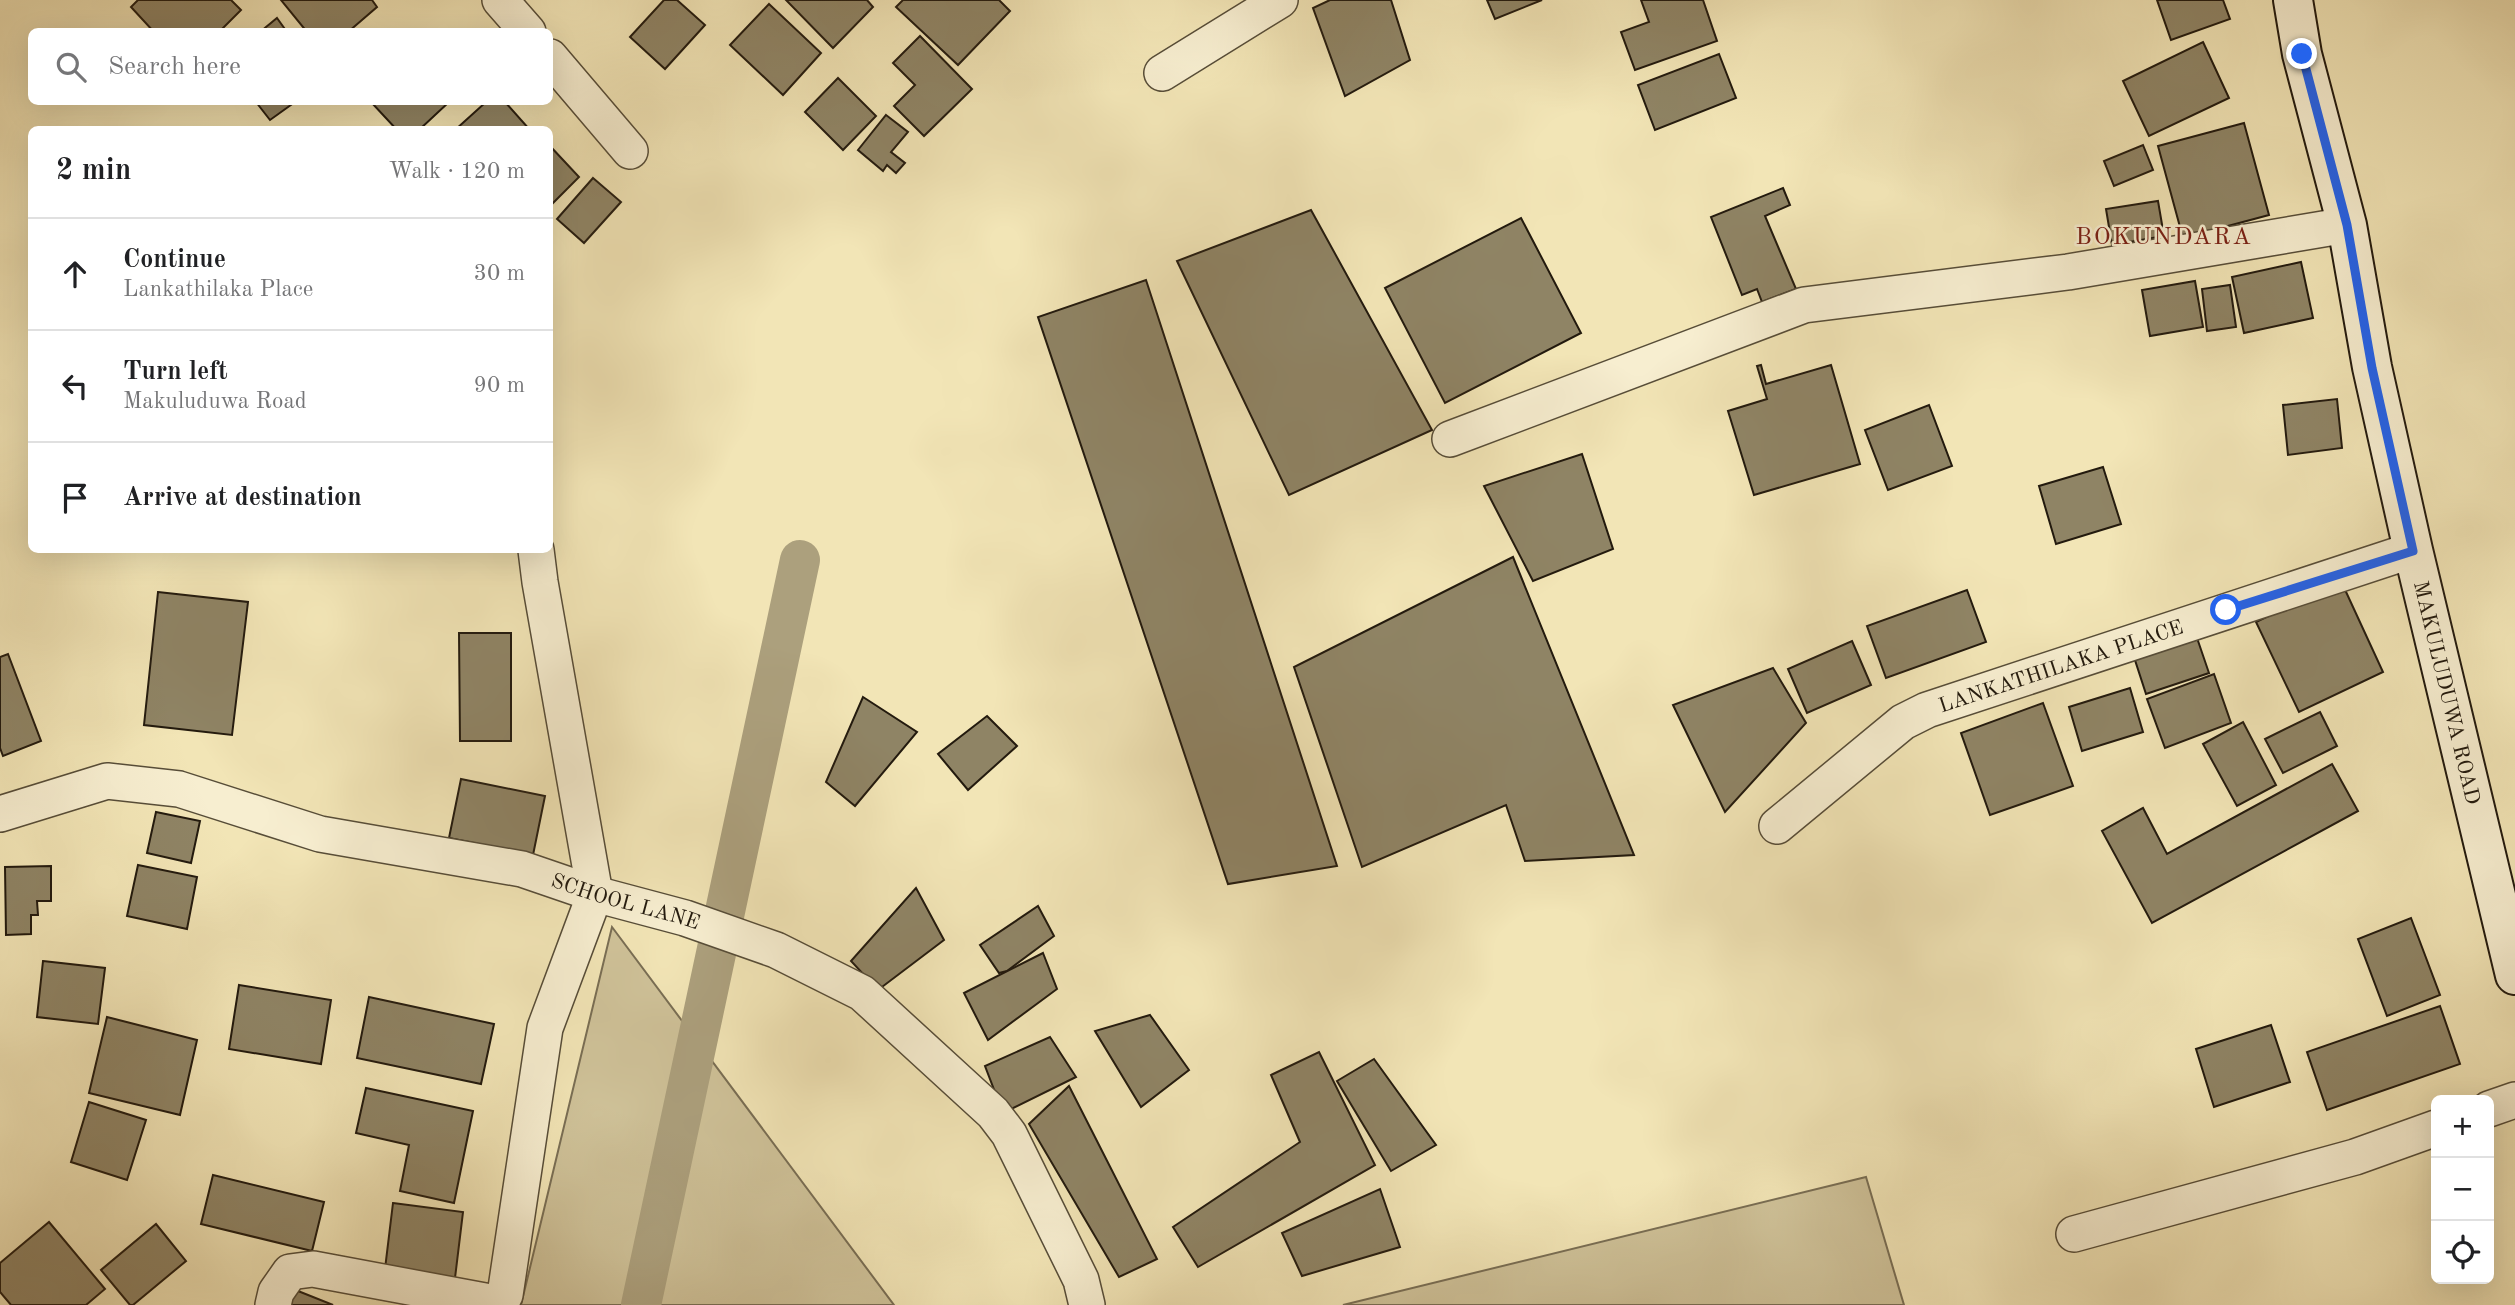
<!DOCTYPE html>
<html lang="en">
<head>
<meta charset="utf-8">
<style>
	body { margin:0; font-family:"Old Standard TT",serif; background:#f2f2f2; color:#202124 }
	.controls { position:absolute; right:21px; bottom:21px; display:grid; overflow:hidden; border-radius:10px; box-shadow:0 7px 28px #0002 }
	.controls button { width:63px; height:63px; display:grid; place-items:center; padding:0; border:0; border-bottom:2px solid #e0e0e0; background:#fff; color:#202124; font:35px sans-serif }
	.stop { position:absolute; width:21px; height:21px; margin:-16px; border:5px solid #2563eb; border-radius:50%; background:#fff }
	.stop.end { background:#2563eb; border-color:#fff; box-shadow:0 2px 7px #0008 }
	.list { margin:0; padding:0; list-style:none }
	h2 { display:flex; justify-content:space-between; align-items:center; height:91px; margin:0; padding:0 28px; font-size:30px }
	h2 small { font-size:23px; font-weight:400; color:#757577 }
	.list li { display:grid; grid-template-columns:46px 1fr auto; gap:21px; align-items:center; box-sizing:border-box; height:112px; padding:0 28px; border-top:2px solid #e0e0e0 }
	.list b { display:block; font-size:26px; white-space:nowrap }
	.list p { margin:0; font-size:23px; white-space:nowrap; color:#757577 }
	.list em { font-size:23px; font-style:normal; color:#757577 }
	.icon { flex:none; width:38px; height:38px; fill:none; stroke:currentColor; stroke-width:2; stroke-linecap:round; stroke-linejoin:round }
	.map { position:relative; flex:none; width:2515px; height:1305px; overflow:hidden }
	.search { position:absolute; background:#fff; box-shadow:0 7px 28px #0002; left:28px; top:28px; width:525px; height:77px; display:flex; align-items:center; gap:18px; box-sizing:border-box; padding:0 24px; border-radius:10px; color:#757577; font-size:26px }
	.panel { position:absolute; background:#fff; box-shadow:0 7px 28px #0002; left:28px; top:126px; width:525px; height:427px; border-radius:10px }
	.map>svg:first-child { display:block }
</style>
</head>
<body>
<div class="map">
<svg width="2515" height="1305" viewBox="0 0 2515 1305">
	<rect width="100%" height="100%" fill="#f2e5b6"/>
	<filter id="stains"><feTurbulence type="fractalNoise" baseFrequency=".00286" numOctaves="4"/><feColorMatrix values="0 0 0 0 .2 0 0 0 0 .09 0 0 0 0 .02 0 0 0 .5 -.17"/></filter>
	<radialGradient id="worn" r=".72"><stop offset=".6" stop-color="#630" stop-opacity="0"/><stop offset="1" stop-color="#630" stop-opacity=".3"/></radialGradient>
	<!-- green -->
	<g fill="#cfc299" stroke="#796e54" stroke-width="2">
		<polygon points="612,927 894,1305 521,1305"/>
		<polygon points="1866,1177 1904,1305 1343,1305"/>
	</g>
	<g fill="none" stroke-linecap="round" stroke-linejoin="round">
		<!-- canal -->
		<polyline stroke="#aca07d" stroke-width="40" points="641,1305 800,560"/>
	</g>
	<!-- building -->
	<g fill="#8f8465" stroke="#231a0e" stroke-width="2">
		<polygon points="138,0 231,0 241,10 219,32 154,32 131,7"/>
		<polygon points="281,0 372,0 377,7 348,32 307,32"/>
		<polygon points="664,0 677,0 705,25 665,69 630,37"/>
		<polygon points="786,0 867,0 873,7 833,48"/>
		<polygon points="903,0 999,0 1010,11 958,65 896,7"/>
		<polygon points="1330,0 1391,0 1410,60 1345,96 1313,8"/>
		<polygon points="1487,0 1542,0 1495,19"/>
		<polygon points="1641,0 1703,0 1717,41 1635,70 1621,32 1649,22"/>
		<polygon points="2157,0 2223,0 2230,19 2171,40"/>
		<polygon points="769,4 821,53 783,95 730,45"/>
		<polygon points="277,18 287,32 260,32"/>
		<polygon points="920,36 972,89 924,136 894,106 915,85 893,63"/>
		<polygon points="2203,42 2229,98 2149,136 2123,81"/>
		<polygon points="1719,54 1736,98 1655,130 1638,85"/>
		<polygon points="838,78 876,116 843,150 805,112"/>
		<polygon points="256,102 295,102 270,120"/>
		<polygon points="371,102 449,102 419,130 397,130"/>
		<polygon points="486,102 505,102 530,130 455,130"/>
		<polygon points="886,115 908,132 891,152 905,163 896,173 887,165 883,171 858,150"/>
		<polygon points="2244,123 2269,215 2183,238 2158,146"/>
		<polygon points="2143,145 2153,170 2114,186 2104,161"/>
		<polygon points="550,146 579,177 550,206"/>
		<polygon points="593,178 621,202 584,243 557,219"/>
		<polygon points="1783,188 1790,205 1765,216 1796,289 1762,302 1757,289 1742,295 1711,217"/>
		<polygon points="2158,201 2164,236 2112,245 2106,209"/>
		<polygon points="1311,210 1432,430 1289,495 1177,261"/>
		<polygon points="1521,218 1581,333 1445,403 1385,288"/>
		<polygon points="2301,262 2313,318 2244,333 2232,277"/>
		<polygon points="1146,280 1337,866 1228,884 1038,317"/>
		<polygon points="2195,281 2203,327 2150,336 2142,290"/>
		<polygon points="2230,285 2236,327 2207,331 2202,289"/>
		<polygon points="1761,365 1766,384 1831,365 1860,464 1754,495 1728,411 1767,399 1757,366"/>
		<polygon points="2337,399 2342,448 2288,455 2283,405"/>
		<polygon points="1929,405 1952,466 1888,490 1865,430"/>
		<polygon points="1582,454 1613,549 1533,581 1484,486"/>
		<polygon points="2103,467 2121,524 2056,544 2039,486"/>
		<polygon points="1513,557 1634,855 1525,861 1506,805 1362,867 1294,667"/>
		<polygon points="2341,581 2383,672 2299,712 2256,622"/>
		<polygon points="1967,590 1986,642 1886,678 1867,626"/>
		<polygon points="158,592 248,602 232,735 144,725"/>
		<polygon points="459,633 511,633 511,741 460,741"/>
		<polygon points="2196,635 2209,673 2146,694 2134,657"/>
		<polygon points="1852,641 1871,685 1807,713 1788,669"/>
		<polygon points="8,654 41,741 3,756 0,748 0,657"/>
		<polygon points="1773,668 1806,723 1725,812 1673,705"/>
		<polygon points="2214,674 2231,723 2165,748 2147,699"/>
		<polygon points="2130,688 2143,732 2082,751 2069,707"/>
		<polygon points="863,697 917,732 855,806 826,782"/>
		<polygon points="2043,703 2073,786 1990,815 1961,733"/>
		<polygon points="2320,712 2337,746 2283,773 2265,739"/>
		<polygon points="987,716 1017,746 968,790 938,754"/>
		<polygon points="2243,722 2276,785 2237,806 2203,744"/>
		<polygon points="2332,764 2358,811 2152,923 2102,831 2143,808 2167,854"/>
		<polygon points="461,779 545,796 533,855 449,838"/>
		<polygon points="156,812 200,821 191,863 147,853"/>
		<polygon points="138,865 197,877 187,929 127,916"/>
		<polygon points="51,866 51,901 37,901 38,915 31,915 31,934 6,935 5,867"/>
		<polygon points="916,888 944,940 878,990 851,961"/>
		<polygon points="1038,906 1054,936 1007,971 999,973 980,945"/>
		<polygon points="2411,918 2440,995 2387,1016 2358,939"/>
		<polygon points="1043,953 1057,989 988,1040 964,993"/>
		<polygon points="43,961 105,968 98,1024 37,1017"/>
		<polygon points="239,985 331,1000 321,1064 229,1049"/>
		<polygon points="369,997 494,1024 481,1084 357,1058"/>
		<polygon points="2440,1006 2460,1064 2327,1110 2307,1052"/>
		<polygon points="1150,1015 1189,1070 1141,1107 1095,1031"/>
		<polygon points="107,1017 197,1040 180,1115 89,1093"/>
		<polygon points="2271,1025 2290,1082 2214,1107 2196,1049"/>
		<polygon points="1050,1037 1076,1077 1003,1113 985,1066"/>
		<polygon points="1319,1052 1375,1165 1198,1267 1173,1227 1300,1142 1271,1075"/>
		<polygon points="1374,1059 1436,1145 1391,1171 1337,1081"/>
		<polygon points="1069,1086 1157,1259 1119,1277 1029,1124"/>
		<polygon points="366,1088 473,1111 454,1203 400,1191 409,1145 356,1133"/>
		<polygon points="89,1102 146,1120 127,1180 71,1162"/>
		<polygon points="213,1175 324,1202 312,1251 201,1224"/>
		<polygon points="1380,1189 1400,1247 1302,1276 1282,1233"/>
		<polygon points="393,1203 463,1212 455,1278 385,1269"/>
		<polygon points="49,1222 105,1289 86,1305 11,1305 0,1292 0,1263"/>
		<polygon points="156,1224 186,1261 133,1305 130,1305 101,1270"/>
		<polygon points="288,1287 333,1305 281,1305"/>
	</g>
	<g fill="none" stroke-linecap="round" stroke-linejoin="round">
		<!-- street casing -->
		<g stroke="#574d38" stroke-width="38">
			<g id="street">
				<polyline points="500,0 528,32"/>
				<polyline points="550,57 630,151"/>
				<polyline points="1162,73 1280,0"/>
				<polyline points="1450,439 1804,305 2068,272 2347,225"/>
				<path id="s1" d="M0 814 107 781 179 789 320 834 522 869 595 894 685 918 776 950 862 993 993 1113 1009 1134 1081 1280 1087 1305"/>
				<path id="s2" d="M1777 826 1903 722 1927 710 2413 550"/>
				<polyline points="2489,1109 2515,1100"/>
				<polyline points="2074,1234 2355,1157 2436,1128"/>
				<polyline points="273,1305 276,1292 290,1272 313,1269 490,1302 498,1302 505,1295 545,1028 595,894 540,582 536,550"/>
			</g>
		</g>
		<!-- secondary casing -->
		<g stroke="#231a0e" stroke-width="42">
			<g id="secondary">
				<path id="s3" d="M2293 0 2302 54 2347 225 2372 367 2413 550 2515 975"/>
			</g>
		</g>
		<!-- street -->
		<use href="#street" stroke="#f7eed0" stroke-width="35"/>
		<!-- secondary -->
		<use href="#secondary" stroke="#f7eed0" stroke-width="38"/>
	</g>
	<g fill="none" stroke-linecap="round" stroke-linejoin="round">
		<!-- route -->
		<polyline stroke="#2563eb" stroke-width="9" points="2226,610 2413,551 2372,368 2347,225 2302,54"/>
	</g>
	<g text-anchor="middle" stroke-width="5" stroke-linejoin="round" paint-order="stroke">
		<!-- street labels -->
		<g font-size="21" fill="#231a0e" stroke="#f7eed0">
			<text dy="7" stroke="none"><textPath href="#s2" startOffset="331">LANKATHILAKA PLACE</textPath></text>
			<text dy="7" stroke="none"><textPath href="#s3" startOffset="710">MAKULUDUWA ROAD</textPath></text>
			<text dy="7" stroke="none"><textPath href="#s1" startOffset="646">SCHOOL LANE</textPath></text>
		</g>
		<!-- quarter labels -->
		<g font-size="24" letter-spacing="2" fill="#7a1f14" stroke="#f7eed0">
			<text x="2164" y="244">BOKUNDARA</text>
		</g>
	</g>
	<rect width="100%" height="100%" filter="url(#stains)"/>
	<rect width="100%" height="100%" fill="url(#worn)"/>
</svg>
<div class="controls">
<button>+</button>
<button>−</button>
<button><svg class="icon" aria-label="locate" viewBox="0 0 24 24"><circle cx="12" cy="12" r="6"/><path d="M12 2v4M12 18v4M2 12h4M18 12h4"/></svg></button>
</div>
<div class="stop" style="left:2226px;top:610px"></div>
<div class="stop end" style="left:2302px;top:54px"></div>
<div class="search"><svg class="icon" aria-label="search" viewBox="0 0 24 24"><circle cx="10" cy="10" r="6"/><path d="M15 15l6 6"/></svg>Search here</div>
<section class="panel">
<h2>2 min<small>Walk · 120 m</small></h2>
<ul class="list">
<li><svg class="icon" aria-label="ahead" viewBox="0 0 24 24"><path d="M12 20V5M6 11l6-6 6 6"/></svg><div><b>Continue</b><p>Lankathilaka Place</p></div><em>30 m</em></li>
<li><svg class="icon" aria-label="left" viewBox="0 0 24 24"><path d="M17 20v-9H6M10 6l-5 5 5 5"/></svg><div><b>Turn left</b><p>Makuluduwa Road</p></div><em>90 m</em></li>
<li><svg class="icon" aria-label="arrive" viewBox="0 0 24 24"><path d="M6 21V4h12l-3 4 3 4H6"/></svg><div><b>Arrive at destination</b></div></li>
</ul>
</section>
</div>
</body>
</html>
